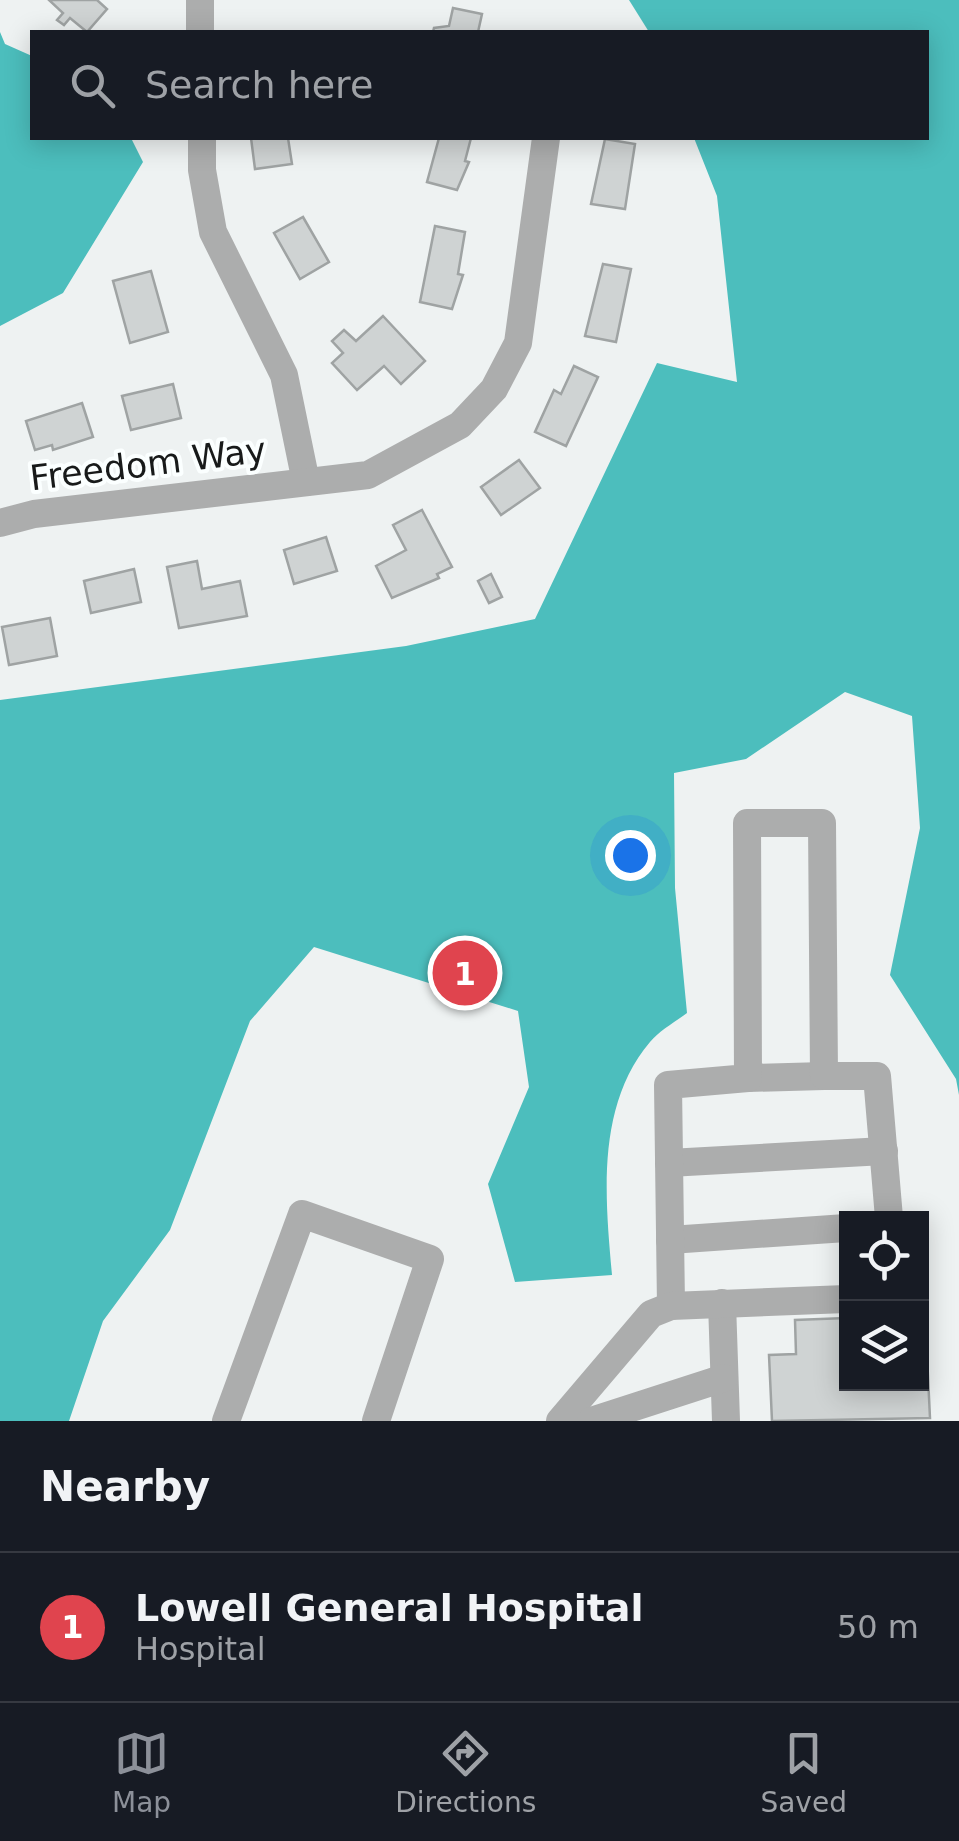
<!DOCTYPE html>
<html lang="en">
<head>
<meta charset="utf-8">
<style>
	body { margin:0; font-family:"DejaVu Sans",sans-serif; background:#20242c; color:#f1f3f6 }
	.controls { position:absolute; right:30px; bottom:30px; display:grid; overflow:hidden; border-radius:0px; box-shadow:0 5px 25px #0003 }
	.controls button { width:90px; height:90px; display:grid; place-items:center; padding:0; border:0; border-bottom:2px solid #363941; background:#171b24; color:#f1f3f6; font:50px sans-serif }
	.you { position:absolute; left:630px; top:855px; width:35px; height:35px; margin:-25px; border:8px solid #fff; border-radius:50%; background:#1a73e8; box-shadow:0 0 0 15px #1a73e833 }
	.badge { display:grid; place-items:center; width:65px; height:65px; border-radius:50%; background:#8c9099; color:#fff; font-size:32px; font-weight:700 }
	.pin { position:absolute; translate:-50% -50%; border:5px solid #fff; box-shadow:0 2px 10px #0006 }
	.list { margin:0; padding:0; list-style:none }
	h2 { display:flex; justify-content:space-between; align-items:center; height:130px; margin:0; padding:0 40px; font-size:42px }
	h2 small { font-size:32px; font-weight:400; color:#9ea1a6 }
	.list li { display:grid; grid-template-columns:65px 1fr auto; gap:30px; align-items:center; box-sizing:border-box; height:150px; padding:0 40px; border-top:2px solid #363941 }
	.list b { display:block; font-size:38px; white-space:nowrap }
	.list p { margin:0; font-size:32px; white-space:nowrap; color:#9ea1a6 }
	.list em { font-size:32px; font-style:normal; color:#9ea1a6 }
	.icon { flex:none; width:55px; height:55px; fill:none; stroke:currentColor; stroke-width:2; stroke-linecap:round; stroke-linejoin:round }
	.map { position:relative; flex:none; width:959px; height:1421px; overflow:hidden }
	.search { position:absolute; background:#171b24; box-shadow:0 5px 25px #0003; left:30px; right:30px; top:30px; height:110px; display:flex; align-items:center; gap:25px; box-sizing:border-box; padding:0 35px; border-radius:0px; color:#9ea1a6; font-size:38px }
	.sheet { height:280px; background:#171b24 }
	nav { display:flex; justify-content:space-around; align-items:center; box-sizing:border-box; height:140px; border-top:2px solid #363941; background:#171b24; font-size:28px; color:#9ea1a6 }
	nav a { display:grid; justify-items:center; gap:5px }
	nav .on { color:#8c9099 }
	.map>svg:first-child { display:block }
</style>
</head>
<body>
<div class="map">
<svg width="959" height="1421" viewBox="0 0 959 1421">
	<rect width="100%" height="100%" fill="#eef2f2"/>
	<!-- forest -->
	<g fill="#4cbebd">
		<path d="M629 0H959V1095L956 1079 890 975 920 828 912 716 845 692 746 759 674 773 675 888 687 1013C675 1022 659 1031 650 1042 596 1106 605 1197 612 1275L515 1282 488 1184 529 1087 518 1011 314 947 250 1021 170 1230 103 1321 69 1421H0V700L406 646 535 619 657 363 737 382 717 196 694 138H926V32H649Z"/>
		<polygon points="0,32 5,44 32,56 32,138 131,138 143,162 63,293 0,326"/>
	</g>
	<!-- building -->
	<g fill="#cfd3d3" stroke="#9fa3a3" stroke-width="2.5">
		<polygon points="49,0 97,0 107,9 87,32 70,18 64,25 57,20 63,13"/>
		<polygon points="453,8 482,14 478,32 433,32 434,28 449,26"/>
		<polygon points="251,138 288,138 292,164 255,169"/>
		<polygon points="439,138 471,138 465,161 469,162 457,190 427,182"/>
		<polygon points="605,139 635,144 625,209 591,204"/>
		<polygon points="303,217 329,262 300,279 274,233"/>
		<polygon points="435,226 465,232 458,274 463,275 452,309 420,302"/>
		<polygon points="603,264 631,269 616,342 585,336"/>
		<polygon points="151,271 168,332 130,343 113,281"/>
		<polygon points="383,316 425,361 401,384 384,366 357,390 332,363 343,353 332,341 344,330 356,341"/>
		<polygon points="574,366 598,377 566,446 535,432 554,390 561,394"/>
		<polygon points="173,384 181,418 131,430 122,396"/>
		<polygon points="82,403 93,437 53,450 52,445 35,450 26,421"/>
		<polygon points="519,460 540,488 501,515 481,487"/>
		<polygon points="422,510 452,567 437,574 439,578 392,598 376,566 406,550 393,525"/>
		<polygon points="326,537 337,571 294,584 284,550"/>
		<polygon points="197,561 202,589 240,581 247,616 179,628 167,567"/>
		<polygon points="134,569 141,602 91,613 84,581"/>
		<polygon points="491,574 502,597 489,603 478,581"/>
		<polygon points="50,618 57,656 9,665 2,627"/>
		<polygon points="922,1314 925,1314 930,1418 772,1421 769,1355 796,1354 795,1320 846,1318 846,1384 922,1384"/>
	</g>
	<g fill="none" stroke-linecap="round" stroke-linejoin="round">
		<!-- minor -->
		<g stroke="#acadad" stroke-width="28">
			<polyline points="200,0 200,32"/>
			<polyline points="202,138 202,170 213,232 284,375 306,482"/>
			<polyline points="0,523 34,514 368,475 460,425 494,389 518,343 546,138"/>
			<polyline points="748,1078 824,1076"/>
			<polyline points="669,1163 884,1151"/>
			<polyline points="670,1240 846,1228"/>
			<polyline points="722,1303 726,1421"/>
			<polyline points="671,1306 668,1085 748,1078 747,823 822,823 824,1076 877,1076 889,1218"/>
			<polyline points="226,1421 302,1214 430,1259 376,1421"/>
			<polyline points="560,1421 651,1314 671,1306 846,1299"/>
			<polyline points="591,1421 724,1378"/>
		</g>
	</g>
	<g text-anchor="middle" stroke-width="8" stroke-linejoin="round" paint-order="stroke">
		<!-- street labels -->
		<g font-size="35" fill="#181a1a" stroke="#fbffff">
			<text transform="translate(148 464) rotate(-7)" y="12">Freedom Way</text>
		</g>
	</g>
</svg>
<div class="controls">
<button><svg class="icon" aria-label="locate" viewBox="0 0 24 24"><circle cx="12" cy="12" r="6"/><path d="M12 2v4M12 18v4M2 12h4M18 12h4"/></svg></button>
<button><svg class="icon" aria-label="layers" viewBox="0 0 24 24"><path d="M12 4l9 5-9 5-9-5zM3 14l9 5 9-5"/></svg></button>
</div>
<div class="you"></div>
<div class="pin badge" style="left:465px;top:973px;background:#e0444e">1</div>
<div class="search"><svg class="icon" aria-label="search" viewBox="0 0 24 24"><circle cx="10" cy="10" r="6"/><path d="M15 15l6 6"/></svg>Search here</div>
</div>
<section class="sheet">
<h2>Nearby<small></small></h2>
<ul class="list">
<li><span class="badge" style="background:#e0444e">1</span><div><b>Lowell General Hospital</b><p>Hospital</p></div><em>50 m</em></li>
</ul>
</section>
<nav>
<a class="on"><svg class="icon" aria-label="map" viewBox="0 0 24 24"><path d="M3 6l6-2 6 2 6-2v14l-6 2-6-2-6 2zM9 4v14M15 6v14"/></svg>Map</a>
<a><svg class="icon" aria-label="directions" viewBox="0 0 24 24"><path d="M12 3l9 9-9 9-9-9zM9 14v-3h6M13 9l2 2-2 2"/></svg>Directions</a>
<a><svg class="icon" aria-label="saved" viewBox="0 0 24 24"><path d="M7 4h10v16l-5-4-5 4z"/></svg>Saved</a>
</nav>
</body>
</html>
